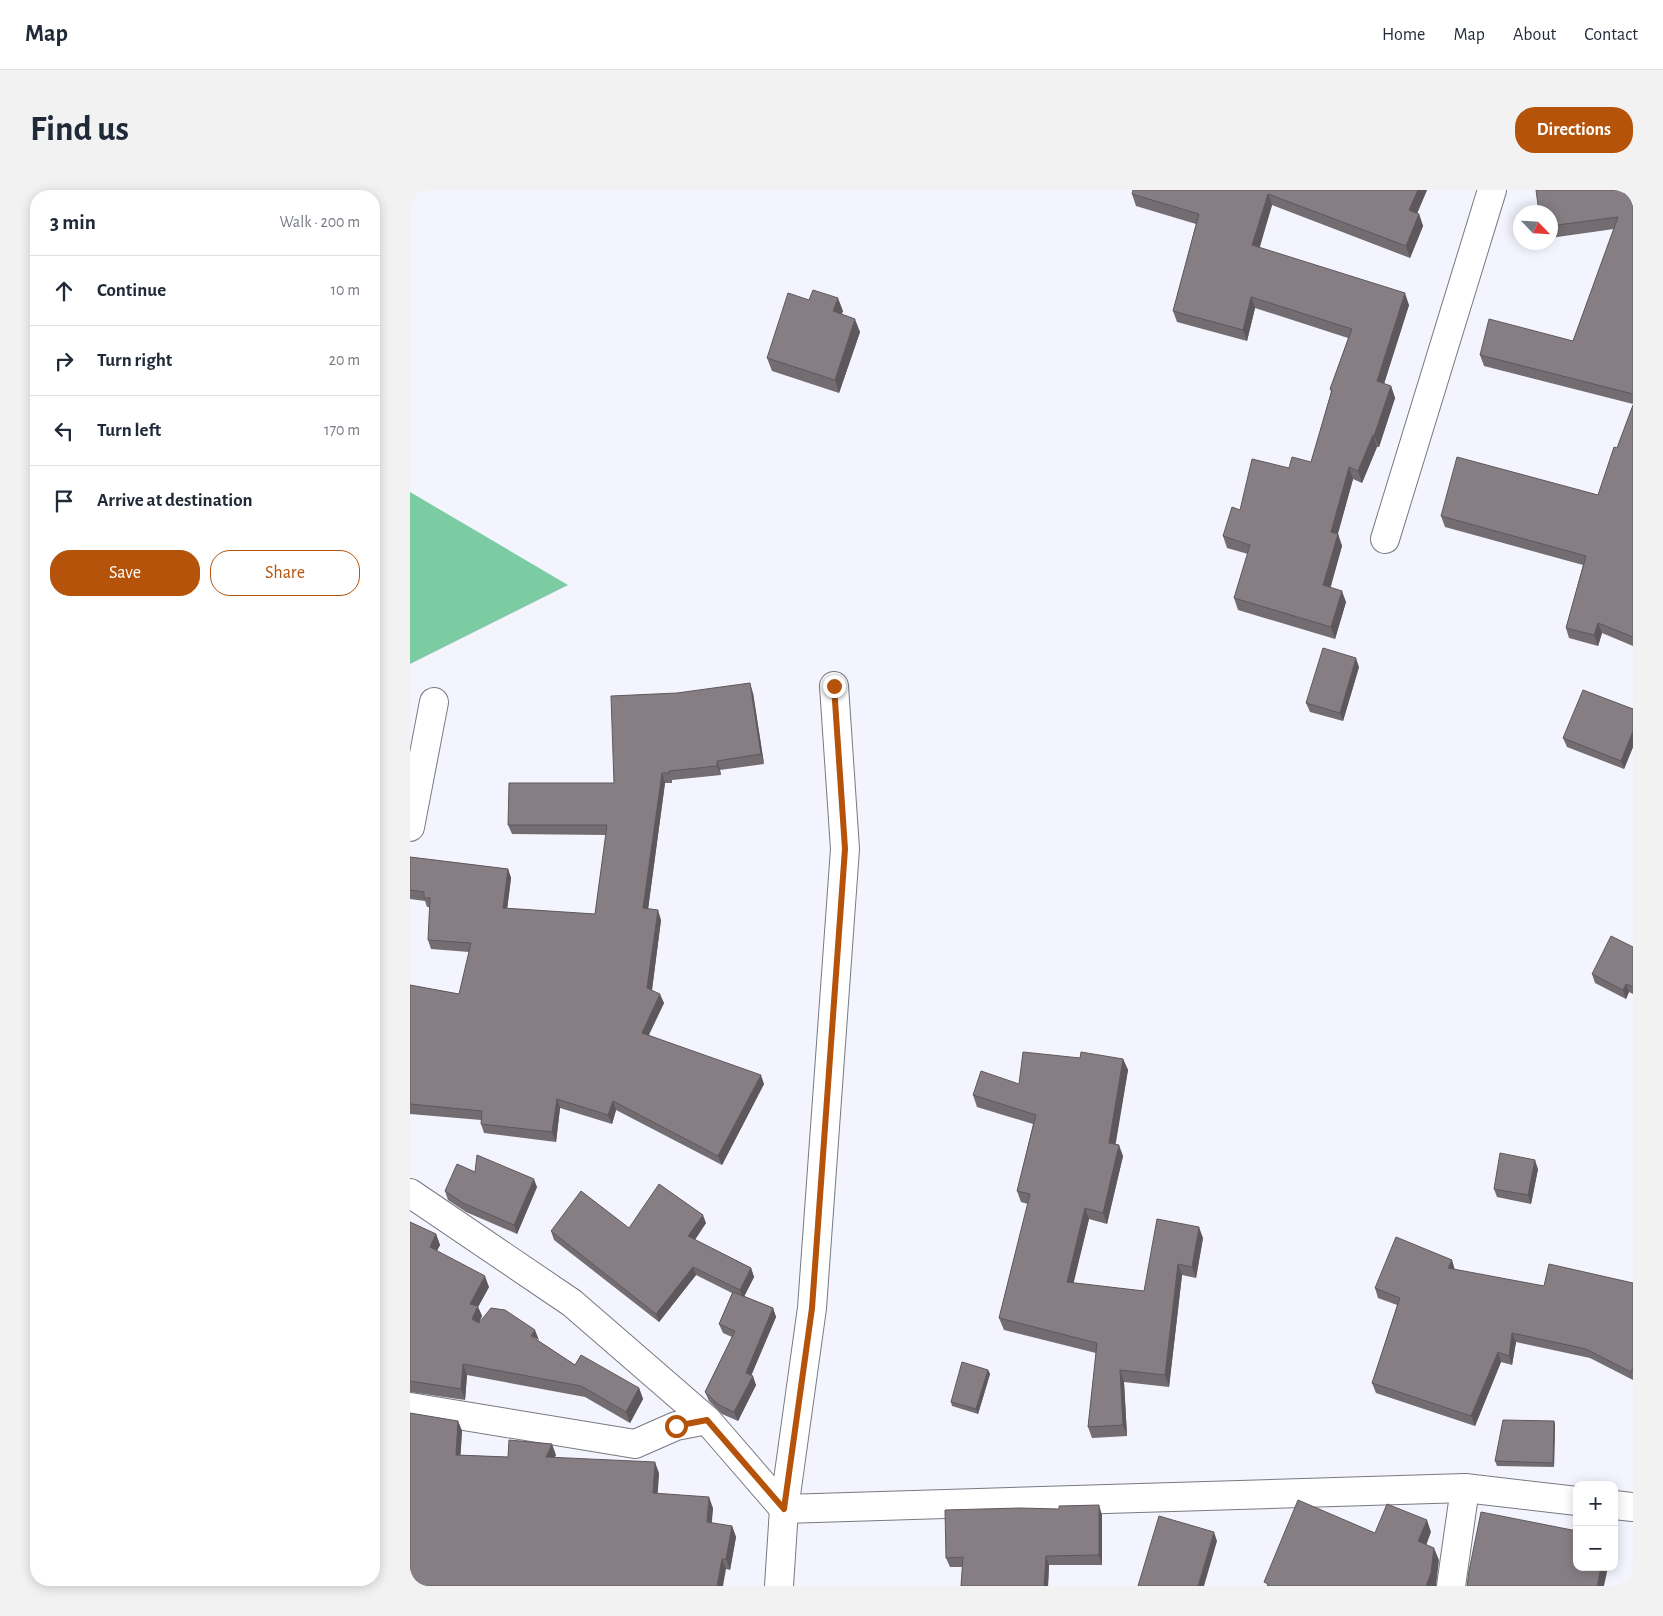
<!DOCTYPE html>
<html lang="en">
<head>
<meta charset="utf-8">
<style>
	body { margin:0; font-family:"Alegreya Sans",sans-serif; background:#f2f2f3; color:#1f2937 }
	.controls { position:absolute; right:15px; bottom:15px; display:grid; overflow:hidden; border-radius:10px; box-shadow:0 2px 12px #0003 }
	.controls button { width:45px; height:45px; display:grid; place-items:center; padding:0; border:0; border-bottom:1px solid #e0e1e3; background:#fff; color:#1f2937; font:25px sans-serif }
	.compass { position:absolute; left:1103px; top:15px; width:45px; height:45px; border-radius:50%; background:#fff; box-shadow:0 2px 12px #0003; rotate:115deg }
	.stop { position:absolute; width:15px; height:15px; margin:-11px; border:4px solid #b45309; border-radius:50%; background:#fff }
	.stop.end { background:#b45309; border-color:#fff; box-shadow:0 1px 5px #0008 }
	.list { margin:0; padding:0; list-style:none }
	h2 { display:flex; justify-content:space-between; align-items:center; height:65px; margin:0; padding:0 20px; font-size:21px }
	h2 small { font-size:16px; font-weight:400; color:#747a83 }
	.list li { display:grid; grid-template-columns:32px 1fr auto; gap:15px; align-items:center; box-sizing:border-box; height:70px; padding:0 20px; border-top:1px solid #e0e1e3 }
	.list b { display:block; font-size:19px; white-space:nowrap }
	.list em { font-size:16px; font-style:normal; color:#747a83 }
	.actions { display:flex; gap:10px; padding:15px 20px }
	.actions a { flex:1; padding:11px 0; border:1px solid #b45309; border-radius:20px; text-align:center; font-size:18px; color:#b45309 }
	.actions .main { background:#b45309; color:#fff }
	.icon { flex:none; width:28px; height:28px; fill:none; stroke:currentColor; stroke-width:2; stroke-linecap:round; stroke-linejoin:round }
	.map { position:relative; flex:none; width:1223px; height:1396px; overflow:hidden; border-radius:20px }
	header { display:flex; align-items:center; gap:30px; box-sizing:border-box; height:70px; padding:0 25px; background:#fff; border-bottom:1px solid #e0e1e3 }
	header strong { font-size:24px }
	nav { display:flex; gap:28px; margin-inline-start:auto; font-size:18px }
	.intro { display:flex; align-items:center; justify-content:space-between; box-sizing:border-box; height:120px; padding:0 30px }
	h1 { margin:0; font-size:35px }
	.button { padding:12px 22px; border-radius:20px; background:#b45309; color:#fff; font-size:18px; font-weight:700 }
	main { display:flex; gap:30px; padding:0 30px }
	aside { flex:1; background:#fff; border-radius:20px; box-shadow:0 2px 12px #0003 }
	.map>svg:first-child { display:block }
</style>
</head>
<body>
<header>
<strong>Map</strong>
<nav><a>Home</a><a>Map</a><a>About</a><a>Contact</a></nav>
</header>
<div class="intro"><h1>Find us</h1><a class="button">Directions</a></div>
<main>
<aside>
<h2>3 min<small>Walk · 200 m</small></h2>
<ul class="list">
<li><svg class="icon" aria-label="ahead" viewBox="0 0 24 24"><path d="M12 20V5M6 11l6-6 6 6"/></svg><div><b>Continue</b></div><em>10 m</em></li>
<li><svg class="icon" aria-label="right" viewBox="0 0 24 24"><path d="M7 20v-9h11M14 6l5 5-5 5"/></svg><div><b>Turn right</b></div><em>20 m</em></li>
<li><svg class="icon" aria-label="left" viewBox="0 0 24 24"><path d="M17 20v-9H6M10 6l-5 5 5 5"/></svg><div><b>Turn left</b></div><em>170 m</em></li>
<li><svg class="icon" aria-label="arrive" viewBox="0 0 24 24"><path d="M6 21V4h12l-3 4 3 4H6"/></svg><div><b>Arrive at destination</b></div></li>
</ul>
<div class="actions"><a class="main">Save</a><a>Share</a></div>
</aside>
<div class="map">
<svg width="1223" height="1396" viewBox="0 0 1223 1396">
	<rect width="100%" height="100%" fill="#f3f4fe"/>
	<!-- forest -->
	<polygon fill="#7bcca2" points="0,302 158,395 0,474"/>
	<g fill="none" stroke-linecap="round" stroke-linejoin="round">
		<!-- minor casing -->
		<g stroke="#787981" stroke-width="30">
			<g id="minor">
				<polyline points="975,349 1082,0"/>
				<polyline points="0,637 24,512"/>
				<polyline points="0,1003 162,1113 297,1230 374,1319 1055,1298 1167,1311"/>
				<polyline points="0,1217 225,1254 266,1236 297,1230"/>
				<polyline points="1204,1315 1223,1317"/>
				<polyline points="369,1396 374,1319 402,1118 435,659 424,496"/>
				<polyline points="1041,1396 1055,1298"/>
			</g>
		</g>
		<!-- minor -->
		<use href="#minor" stroke="#fff" stroke-width="28"/>
	</g>
	<!-- wall -->
	<g fill="#736c71">
		<polygon points="1017,0 1007,24 1009,24 1013,36 1000,68 862,15 849,58 999,115 974,194 981,196 985,208 969,257 967,257 952,293 943,289 928,344 932,356 920,397 936,412 925,449 828,420 824,408 838,364 817,358 813,346 830,320 879,278 901,272 921,202 920,199 938,148 845,118 837,151 767,132 763,121 786,34 726,16 722,4"/>
		<polygon points="1223,0 1223,214 1074,176 1070,165 1163,151 1204,39 1140,48 1140,22"/>
		<polygon points="399,110 433,121 431,124 450,142 429,203 362,181 357,168"/>
		<polygon points="1223,215 1223,456 1192,443 1188,456 1159,448 1156,438 1173,375 1035,337 1031,326 1188,305 1207,258"/>
		<polygon points="949,477 933,531 900,522 896,513"/>
		<polygon points="343,503 354,574 310,580 311,585 262,590 262,593 255,593 238,719 251,730 242,800 254,813 239,845 354,894 312,975 206,920 202,934 150,918 146,952 74,943 71,934 71,930 0,924 0,795 49,804 59,762 21,759 18,750 20,717 17,717 15,711 0,709 0,667 98,679 101,688 97,719 185,724 196,645 102,644 98,635 204,593"/>
		<polygon points="1223,519 1223,557 1214,579 1157,557 1153,548"/>
		<polygon points="1223,757 1223,804 1219,802 1216,809 1185,793 1182,784"/>
		<polygon points="670,868 713,869 718,880 705,954 713,966 697,1034 679,1029 663,1093 734,1101 793,1048 786,1088 772,1085 759,1197 714,1192 717,1246 682,1248 678,1237 686,1163 594,1140 589,1128 618,1014 611,1012 607,1001 623,934 567,917 563,905 609,894"/>
		<polygon points="1128,979 1121,1014 1087,1007 1084,999"/>
		<polygon points="65,982 127,997 107,1044 56,1022 38,1010 35,1001"/>
		<polygon points="0,1032 26,1044 30,1055 27,1061 79,1097 68,1117 72,1126 69,1133 129,1151 165,1175 229,1198 233,1209 220,1233 175,1207 57,1185 55,1210 0,1202"/>
		<polygon points="296,1033 285,1050 341,1078 344,1087 334,1106 363,1118 366,1127 341,1185 346,1195 328,1231 312,1224 299,1211 295,1202 322,1147 313,1143 309,1134 322,1103 286,1085 249,1132 144,1050 141,1041"/>
		<polygon points="1045,1080 1134,1096 1223,1093 1223,1190 1180,1168 1106,1152 1102,1175 1091,1172 1065,1236 966,1203 962,1193 987,1115 968,1108 965,1098"/>
		<polygon points="578,1180 580,1184 568,1224 542,1216 541,1212"/>
		<polygon points="48,1231 52,1241 50,1265 98,1267 146,1265 145,1267 249,1283 247,1304 303,1318 301,1333 322,1336 326,1347 320,1380 316,1379 0,1396"/>
		<polygon points="1144,1231 1145,1235 1144,1277 1087,1276 1085,1271"/>
		<polygon points="692,1325 692,1375 639,1375 638,1396 551,1396 553,1377 540,1377 536,1368"/>
	</g>
	<!-- shaded-wall -->
	<g fill="#5e585c">
		<polygon points="1008,0 1017,0 1003,32 999,20"/>
		<polygon points="858,4 862,15 847,67 842,55"/>
		<polygon points="1009,24 1013,36 1000,68 996,56"/>
		<polygon points="995,103 999,115 971,203 967,191"/>
		<polygon points="841,107 845,118 837,151 833,140"/>
		<polygon points="428,108 433,121 428,134 423,121"/>
		<polygon points="445,129 450,142 429,203 425,190"/>
		<polygon points="981,196 985,208 969,257 964,246"/>
		<polygon points="963,245 967,257 952,293 948,281"/>
		<polygon points="939,277 943,289 925,353 921,342"/>
		<polygon points="928,344 932,356 918,407 913,395"/>
		<polygon points="932,401 936,412 925,449 921,437"/>
		<polygon points="1188,433 1192,443 1188,456 1184,445"/>
		<polygon points="946,468 949,477 933,531 930,523"/>
		<polygon points="340,493 343,503 354,574 351,564"/>
		<polygon points="1223,541 1223,557 1214,579 1211,571"/>
		<polygon points="307,571 310,580 311,585 307,576"/>
		<polygon points="252,583 255,593 237,727 233,718"/>
		<polygon points="98,679 101,688 96,728 93,718"/>
		<polygon points="248,720 251,730 241,807 237,798"/>
		<polygon points="1216,794 1219,802 1216,809 1213,800"/>
		<polygon points="250,804 254,813 235,852 232,843"/>
		<polygon points="713,869 718,880 704,964 699,953"/>
		<polygon points="351,885 354,894 312,975 308,966"/>
		<polygon points="147,909 150,918 146,952 142,942"/>
		<polygon points="203,911 206,920 202,934 198,925"/>
		<polygon points="709,955 713,966 697,1034 693,1023"/>
		<polygon points="1125,970 1128,979 1121,1014 1118,1005"/>
		<polygon points="124,989 127,997 107,1044 104,1035"/>
		<polygon points="675,1018 679,1029 661,1104 657,1092"/>
		<polygon points="293,1025 296,1033 281,1055 278,1046"/>
		<polygon points="789,1037 793,1048 786,1088 782,1077"/>
		<polygon points="26,1044 30,1055 23,1067 20,1057"/>
		<polygon points="1042,1070 1045,1080 1038,1078"/>
		<polygon points="768,1074 772,1085 759,1197 755,1185"/>
		<polygon points="283,1077 286,1085 249,1132 246,1124"/>
		<polygon points="341,1078 344,1087 333,1109 330,1100"/>
		<polygon points="75,1086 79,1097 68,1117 72,1126 66,1140 62,1129 60,1114"/>
		<polygon points="363,1118 366,1127 339,1191 336,1183"/>
		<polygon points="125,1140 129,1150 121,1146"/>
		<polygon points="1102,1143 1106,1152 1102,1175 1099,1166"/>
		<polygon points="1088,1162 1091,1172 1065,1236 1061,1226"/>
		<polygon points="53,1174 57,1185 55,1210 51,1199"/>
		<polygon points="578,1180 580,1184 568,1224 566,1219"/>
		<polygon points="710,1180 714,1192 717,1246 713,1235"/>
		<polygon points="343,1186 346,1195 328,1231 324,1222"/>
		<polygon points="229,1198 233,1209 220,1233 216,1222"/>
		<polygon points="48,1231 52,1241 50,1275 46,1265"/>
		<polygon points="1144,1231 1145,1235 1144,1277 1143,1273"/>
		<polygon points="142,1254 146,1265 139,1277 136,1267"/>
		<polygon points="245,1272 249,1283 247,1314 243,1303"/>
		<polygon points="299,1307 303,1318 301,1343 297,1332"/>
		<polygon points="689,1315 692,1325 692,1375 689,1365"/>
		<polygon points="1017,1330 1021,1342 1013,1364 1008,1351"/>
		<polygon points="322,1336 326,1347 320,1380 316,1369"/>
		<polygon points="804,1342 807,1351 794,1396 788,1396"/>
		<polygon points="1024,1358 1029,1370 1026,1396 1016,1396"/>
		<polygon points="636,1366 639,1375 638,1396 634,1396"/>
		<polygon points="312,1369 316,1379 313,1396 307,1396"/>
		<polygon points="1191,1377 1198,1377 1194,1396 1187,1396"/>
	</g>
	<!-- building -->
	<g fill="#867e83" stroke="#5e585c">
		<polygon points="723,0 1008,0 999,20 1009,24 996,56 858,4 842,55 995,103 967,191 981,196 964,246 963,245 948,281 939,277 921,342 928,344 913,395 932,401 921,437 824,408 840,355 813,346 822,317 830,320 842,269 879,278 882,267 901,272 922,200 920,199 942,139 841,107 833,140 763,121 789,24 722,4"/>
		<polygon points="1126,0 1223,0 1223,204 1070,165 1079,129 1163,151 1208,27 1140,36 1140,22 1129,22"/>
		<polygon points="403,100 428,108 423,121 445,129 425,190 357,168 378,103 399,110"/>
		<polygon points="1223,215 1223,447 1188,433 1184,445 1156,438 1176,366 1031,326 1047,267 1188,305 1204,257 1207,258"/>
		<polygon points="913,458 946,468 930,523 896,513"/>
		<polygon points="340,493 351,564 307,571 307,576 259,581 259,583 252,583 233,718 248,720 237,798 250,804 232,843 351,885 308,966 203,911 198,925 147,909 142,942 71,934 72,921 0,914 0,795 49,804 61,753 18,750 20,708 14,708 14,702 0,700 0,667 98,679 93,718 185,724 197,635 98,635 99,593 204,593 201,506 267,503"/>
		<polygon points="1173,500 1223,519 1223,541 1211,571 1153,548"/>
		<polygon points="1201,746 1223,757 1223,797 1216,794 1213,800 1182,784"/>
		<polygon points="613,862 670,868 671,862 713,869 699,953 709,955 693,1023 675,1018 657,1092 734,1101 747,1029 789,1037 782,1077 768,1074 755,1185 710,1180 713,1235 678,1237 687,1153 589,1128 620,1004 607,1001 626,925 563,905 571,881 609,894"/>
		<polygon points="1090,963 1125,970 1118,1005 1084,999"/>
		<polygon points="67,965 124,989 104,1035 53,1013 35,1001 47,974 65,982"/>
		<polygon points="249,994 293,1025 278,1046 341,1078 330,1100 283,1077 246,1124 141,1041 171,1001 219,1038"/>
		<polygon points="0,1032 26,1044 20,1057 75,1086 60,1114 68,1116 62,1129 69,1133 81,1118 95,1120 125,1140 121,1146 165,1175 171,1165 229,1198 216,1222 171,1196 53,1174 51,1199 0,1191"/>
		<polygon points="986,1047 1042,1070 1038,1078 1134,1096 1139,1074 1223,1093 1223,1178 1221,1182 1176,1159 1102,1143 1099,1166 1088,1162 1061,1226 962,1193 990,1108 965,1098"/>
		<polygon points="323,1102 363,1118 336,1183 343,1186 324,1222 309,1215 295,1202 325,1141 309,1134"/>
		<polygon points="552,1172 578,1180 566,1219 541,1212"/>
		<polygon points="0,1223 48,1231 46,1265 98,1267 99,1250 142,1254 136,1267 245,1272 243,1303 299,1307 297,1332 322,1336 316,1369 312,1369 307,1396 0,1396"/>
		<polygon points="1093,1230 1144,1231 1143,1273 1085,1271"/>
		<polygon points="888,1310 965,1343 977,1314 1017,1330 1008,1351 1024,1358 1021,1383 1016,1396 857,1396 858,1394 854,1392"/>
		<polygon points="689,1315 689,1365 636,1366 634,1396 551,1396 553,1367 536,1368 535,1320 610,1318 649,1319 649,1316"/>
		<polygon points="1071,1322 1167,1341 1167,1377 1191,1377 1187,1396 1057,1396 1059,1381"/>
		<polygon points="749,1326 804,1342 788,1396 728,1396"/>
	</g>
	<g fill="none" stroke-linecap="round" stroke-linejoin="round">
		<!-- route -->
		<polyline stroke="#b45309" stroke-width="6" points="266,1236 297,1230 374,1319 402,1118 435,659 424,496"/>
	</g>
</svg>
<div class="controls">
<button>+</button>
<button>−</button>
</div>
<svg class="compass" viewBox="-18 -18 36 36"><path d="M0-13l5 13h-10z" fill="#e53935"/><path d="M0 13l5-13h-10z" fill="#747a83"/></svg>
<div class="stop" style="left:266px;top:1236px"></div>
<div class="stop end" style="left:424px;top:496px"></div>
</div>
</main>
</body>
</html>
